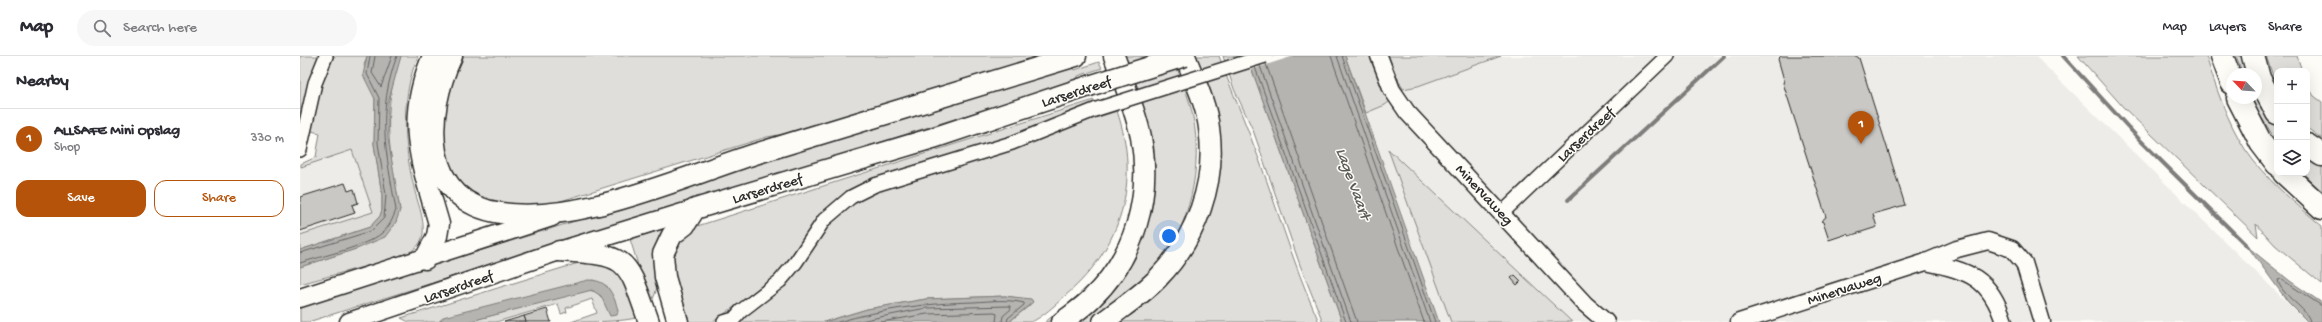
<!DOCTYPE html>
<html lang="en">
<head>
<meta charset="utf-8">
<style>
	body { margin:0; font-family:"Gochi Hand",sans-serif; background:#f7f7f7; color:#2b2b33 }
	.controls { position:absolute; right:12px; top:12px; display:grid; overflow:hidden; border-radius:8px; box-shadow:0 4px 16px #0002 }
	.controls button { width:36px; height:36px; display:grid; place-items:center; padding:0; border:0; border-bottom:1px solid #e1e1e2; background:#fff; color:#2b2b33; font:20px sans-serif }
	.compass { position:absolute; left:1926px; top:12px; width:36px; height:36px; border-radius:50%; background:#fff; box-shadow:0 4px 16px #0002; rotate:295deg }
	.you { position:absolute; left:869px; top:180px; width:14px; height:14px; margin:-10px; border:3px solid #fff; border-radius:50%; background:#1a73e8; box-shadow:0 0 0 6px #1a73e833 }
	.badge { display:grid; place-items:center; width:26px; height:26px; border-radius:50%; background:#b45309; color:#fff; font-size:13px; font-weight:700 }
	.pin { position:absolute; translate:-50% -33px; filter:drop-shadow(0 1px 2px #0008) }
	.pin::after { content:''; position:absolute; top:21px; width:14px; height:12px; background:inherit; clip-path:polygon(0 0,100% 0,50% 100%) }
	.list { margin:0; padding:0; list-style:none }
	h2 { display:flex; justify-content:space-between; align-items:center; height:52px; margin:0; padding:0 16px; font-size:17px }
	h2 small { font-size:13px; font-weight:400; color:#7c7c81 }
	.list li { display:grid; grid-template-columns:26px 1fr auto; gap:12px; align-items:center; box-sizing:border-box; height:60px; padding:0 16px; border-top:1px solid #e1e1e2 }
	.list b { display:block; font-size:15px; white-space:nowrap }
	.list p { margin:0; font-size:13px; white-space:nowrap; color:#7c7c81 }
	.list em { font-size:13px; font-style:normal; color:#7c7c81 }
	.actions { display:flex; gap:8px; padding:12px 16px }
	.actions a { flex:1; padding:9px 0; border:1px solid #b45309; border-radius:12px; text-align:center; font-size:14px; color:#b45309 }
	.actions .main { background:#b45309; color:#fff }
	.icon { flex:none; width:22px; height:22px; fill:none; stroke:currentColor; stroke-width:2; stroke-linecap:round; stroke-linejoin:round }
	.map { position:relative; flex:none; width:2022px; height:266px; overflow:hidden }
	header { display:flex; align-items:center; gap:24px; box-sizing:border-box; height:56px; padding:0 20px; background:#fff; border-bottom:1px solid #e1e1e2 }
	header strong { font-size:19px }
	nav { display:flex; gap:22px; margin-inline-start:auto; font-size:14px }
	.search { width:280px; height:36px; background:#f7f7f7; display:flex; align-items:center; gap:10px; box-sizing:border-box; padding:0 14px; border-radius:22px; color:#7c7c81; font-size:15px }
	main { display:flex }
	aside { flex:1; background:#fff }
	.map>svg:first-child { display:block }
</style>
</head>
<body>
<header>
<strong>Map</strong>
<div class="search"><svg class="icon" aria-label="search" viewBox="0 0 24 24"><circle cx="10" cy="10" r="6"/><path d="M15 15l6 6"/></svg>Search here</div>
<nav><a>Map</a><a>Layers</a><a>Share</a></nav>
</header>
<main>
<aside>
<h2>Nearby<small></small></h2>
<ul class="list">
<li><span class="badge">1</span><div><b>ALLSAFE Mini Opslag</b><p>Shop</p></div><em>330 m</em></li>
</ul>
<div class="actions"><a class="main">Save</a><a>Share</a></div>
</aside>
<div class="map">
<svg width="2022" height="266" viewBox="0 0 2022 266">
	<rect width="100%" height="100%" fill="#fdfcf7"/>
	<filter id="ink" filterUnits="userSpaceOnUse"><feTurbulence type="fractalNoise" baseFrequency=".025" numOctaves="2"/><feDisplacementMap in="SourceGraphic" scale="8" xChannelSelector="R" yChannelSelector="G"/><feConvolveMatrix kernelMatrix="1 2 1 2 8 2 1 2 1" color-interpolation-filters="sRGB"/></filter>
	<g filter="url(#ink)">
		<!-- built -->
		<g fill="#edece8">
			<polygon points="1201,0 1735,0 2007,266 1139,266 1066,57 1085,49 1103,33 1118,30"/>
			<polygon points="55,91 77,156 0,186 0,109"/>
		</g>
		<!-- green -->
		<g fill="#dfdeda" stroke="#858482">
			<polygon points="0,0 19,0 9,24 0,61"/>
			<polygon points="34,0 67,0 64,9 75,43 74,88 82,139 82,154 80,160 70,171 0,194 0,179 73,156 52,94 1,111 1,108 16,101 20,77 11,75 22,29"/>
			<path d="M101 0H118C101 40 103 86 113 127 116 144 125 161 123 178 121 191 111 196 100 201L0 228V211L59 192 100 154C90 97 80 57 101 0Z"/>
			<polygon points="157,0 748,0 502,75 467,81 248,149 192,149 155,125 139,83"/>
			<path d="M820 0H872C880 20 889 40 893 61 903 111 890 171 857 211 840 231 815 248 796 266H769L846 161Z"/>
			<path d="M892 0H919C928 26 939 51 949 77 974 140 991 204 1019 266H810L851 234 910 135Z"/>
			<polygon points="923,0 947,0 1042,266 1023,266 1000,209 953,74 934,33"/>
			<polygon points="1045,0 1072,0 1090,45 1085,49 1066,57"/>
			<polygon points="1087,0 1201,0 1118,30 1103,33"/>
			<path d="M1778 0H1906C1916 32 1927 65 1945 93 1965 123 1995 147 2022 170V228L1975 189 1956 168 1958 181 1824 52Z"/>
			<polygon points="1936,0 1943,0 1952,18 1943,18"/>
			<polygon points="1966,0 1997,0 2002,15 1977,15 1977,31"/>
			<polygon points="799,6 802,12 778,20 778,22 769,27 8,266 0,266 0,251 768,11 774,11 775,14"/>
			<polygon points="1956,27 1977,69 1977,86 1958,56 1952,42 1956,42"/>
			<polygon points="2007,29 2014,40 2022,46 2022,83 2007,72"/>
			<polygon points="794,44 795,48 707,82 562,128 528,152 473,223 413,266 386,266 373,229 372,193 391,172"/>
			<path d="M826 53C848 125 839 192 780 245 770 254 758 266 745 266 761 254 777 241 791 227 826 190 844 129 832 79 829 71 825 62 823 54Z"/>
			<path d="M817 55C841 125 822 191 766 239 760 245 738 265 730 266 723 266 716 266 709 266L729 250 732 244 705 240 626 243 567 253 524 266H436L484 229 536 159 565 139 792 61V63Z"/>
			<polygon points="1088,93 1272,266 1151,266"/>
			<polygon points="2007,96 2022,105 2022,136 2003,117 2007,117"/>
			<path d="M363 173C345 201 368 221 350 248L330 183Z"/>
			<path d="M288 204 319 214 339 261C325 266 288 266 271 266L297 257 292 243 266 252 267 256 261 258 258 248 196 266H167L288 234 296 236 303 243 318 254 307 230 293 224 140 264V266H109L101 262Z"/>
		</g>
		<!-- water -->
		<g fill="#b5b4b1" stroke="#7e7d7b">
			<polygon points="67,0 101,0 88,47 88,83 100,154 96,166 85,181 59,192 0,211 0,194 70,171 80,160 82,154 82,139 74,88 75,43 63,19"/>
			<polygon points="947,0 1045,0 1139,266 1042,266"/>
			<polygon points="1948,191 1990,225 2022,247 2022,266 2008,266 1988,246"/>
			<path d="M288 224C305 224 310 232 316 247 317 252 319 254 317 259L310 260 301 240 292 234 167 266H140L143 261Z"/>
			<polygon points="705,240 731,243 733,246 709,266 524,266 567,253 626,243"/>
		</g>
		<!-- pier -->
		<polygon fill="#fdfcf7" points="945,0 994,0 950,14"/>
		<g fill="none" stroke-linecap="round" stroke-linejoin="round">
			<!-- shore -->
			<g stroke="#626261" stroke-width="1">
				<polyline points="75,0 72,17 81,31 92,0"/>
				<polyline points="1031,0 1124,266"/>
				<polyline points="1037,0 1130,266"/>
				<polyline points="1042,0 1135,266"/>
				<polyline points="966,8 1057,266"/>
				<polyline points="960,10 1051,266"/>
				<polyline points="955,11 1046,266"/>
				<polyline points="0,197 71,175 84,162 86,139 78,87 79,42 67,18 70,0"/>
				<path d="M0 207C22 200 65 191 82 177 89 172 93 162 96 154 86 97 76 56 97 0"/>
				<path d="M538 266C583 253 627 247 674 246 691 245 708 243 724 247V249L708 262 707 266"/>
				<polyline points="555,266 626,252 710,250 711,253 703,260 702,266"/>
				<polyline points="581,266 627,258 695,256 697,258 696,266"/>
				<path d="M2010 266C2009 253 1980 239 1978 224L1981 223 2022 250"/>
			</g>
			<!-- stream -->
			<g stroke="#7e7d7b" stroke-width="4">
				<polyline points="1763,0 1839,83 1948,191"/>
				<polyline points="1268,144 1424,0"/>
			</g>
		</g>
		<!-- building -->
		<g fill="#c9c8c4" stroke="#2b2b2b">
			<polygon points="1481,0 1556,0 1559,2 1605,149 1573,158 1577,171 1549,180 1547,178 1529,184 1523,166 1521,165 1526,161 1483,27 1484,24 1478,3"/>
			<polygon points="45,127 48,135 54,133 58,147 52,149 55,157 0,175 0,141"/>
			<polygon points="1215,219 1221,225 1217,229 1211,222"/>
			<polygon points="247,253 251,266 226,266 224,260"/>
			<polygon points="224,260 226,266 204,266"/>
		</g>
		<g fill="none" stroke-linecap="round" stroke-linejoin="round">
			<!-- minor casing -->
			<g stroke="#2b2b2b" stroke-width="16">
				<g id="minor">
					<polyline points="0,94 15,27 26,0"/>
					<polyline points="1202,157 1367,0"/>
					<polyline points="424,266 434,263 441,255 480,225 496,206 524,164 551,141 575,129 712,87 797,53"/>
				</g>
			</g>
			<!-- tertiary casing -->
			<g stroke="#2b2b2b" stroke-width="19">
				<g id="tertiary">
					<polyline points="1079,0 1092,34 1107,56 1285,248 1306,266"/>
					<path d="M1626 206C1669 215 1690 221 1704 266"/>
					<polyline points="1439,266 1626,206 1657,193 1688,185 1712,193 1724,207 1742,266"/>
				</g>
			</g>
			<!-- secondary casing -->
			<g stroke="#2b2b2b" stroke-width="21">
				<g id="secondary">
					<polyline points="0,242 252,161"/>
					<polyline points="49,266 259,195 395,153"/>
				</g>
			</g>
			<!-- primary casing -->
			<g stroke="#2b2b2b" stroke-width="23">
				<g id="primary">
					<path d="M152 0C125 57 120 146 201 157 281 168 379 122 455 98 562 65 669 33 776 0"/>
					<path d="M259 195C330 199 326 201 349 266"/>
					<path d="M125 203 137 180 139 168C121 105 104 65 133 0"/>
					<polyline points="378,266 365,221 363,198 372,179 385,169 395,153 633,82 789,30"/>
					<path d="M762 266C771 259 782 252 791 243 835 201 852 141 841 81 835 53 824 27 814 0"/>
					<path d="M803 266C821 252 842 239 858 222 896 183 917 126 909 72 906 47 894 23 885 0"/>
				</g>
			</g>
			<!-- motorway casing -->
			<g stroke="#2b2b2b" stroke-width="25">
				<g id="motorway">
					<polyline points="1922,0 1932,27"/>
					<polyline points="1953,0 1959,22 1977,57"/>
					<polyline points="1938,42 1961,87 1977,108"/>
					<polyline points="2007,89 2022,99"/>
					<polyline points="1984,117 2022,152"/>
				</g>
			</g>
			<!-- minor -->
			<use href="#minor" stroke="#fdfcf7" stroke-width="13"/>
			<!-- tertiary -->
			<use href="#tertiary" stroke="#fdfcf7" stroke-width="16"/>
			<!-- secondary -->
			<use href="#secondary" stroke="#fdfcf7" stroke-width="18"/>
			<!-- primary -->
			<use href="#primary" stroke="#fdfcf7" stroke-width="20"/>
			<!-- motorway -->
			<use href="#motorway" stroke="#fdfcf7" stroke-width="22"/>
			<!-- minor-bridge casing -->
			<g stroke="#2b2b2b" stroke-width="16" stroke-linecap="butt">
				<polyline id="minor-bridge" points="797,53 965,0"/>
			</g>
			<!-- primary-bridge casing -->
			<g stroke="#2b2b2b" stroke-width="23" stroke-linecap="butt">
				<polyline id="primary-bridge" points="789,30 885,0"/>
			</g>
			<!-- minor-bridge -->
			<use href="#minor-bridge" stroke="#fdfcf7" stroke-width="13"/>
			<!-- primary-bridge -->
			<use href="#primary-bridge" stroke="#fdfcf7" stroke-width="20"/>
		</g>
	</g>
	<g text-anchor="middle" stroke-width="3" stroke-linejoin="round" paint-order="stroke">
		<!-- street labels -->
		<g font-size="15" fill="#2b2b2b" stroke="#fdfcf7">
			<text transform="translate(776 35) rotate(-18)" y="5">Larserdreef</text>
			<text transform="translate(1285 78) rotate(-43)" y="5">Larserdreef</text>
			<text transform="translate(467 132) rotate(-17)" y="5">Larserdreef</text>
			<text transform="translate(1185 138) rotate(47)" y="5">Minervaweg</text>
			<text transform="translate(158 230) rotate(-19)" y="5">Larserdreef</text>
			<text transform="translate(1544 232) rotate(-18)" y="5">Minervaweg</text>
		</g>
		<!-- water labels -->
		<g font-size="16" font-style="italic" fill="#5b5b5a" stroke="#fdfcf7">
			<text transform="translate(1055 127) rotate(70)" y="6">Lage Vaart</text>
		</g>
	</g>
</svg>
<div class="controls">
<button>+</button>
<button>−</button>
<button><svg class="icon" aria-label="layers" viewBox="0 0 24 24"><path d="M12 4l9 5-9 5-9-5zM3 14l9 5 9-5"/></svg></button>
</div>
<svg class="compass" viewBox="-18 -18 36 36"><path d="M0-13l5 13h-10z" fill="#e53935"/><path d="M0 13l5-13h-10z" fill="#7c7c81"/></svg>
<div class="you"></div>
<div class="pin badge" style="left:1561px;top:88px">1</div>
</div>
</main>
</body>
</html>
